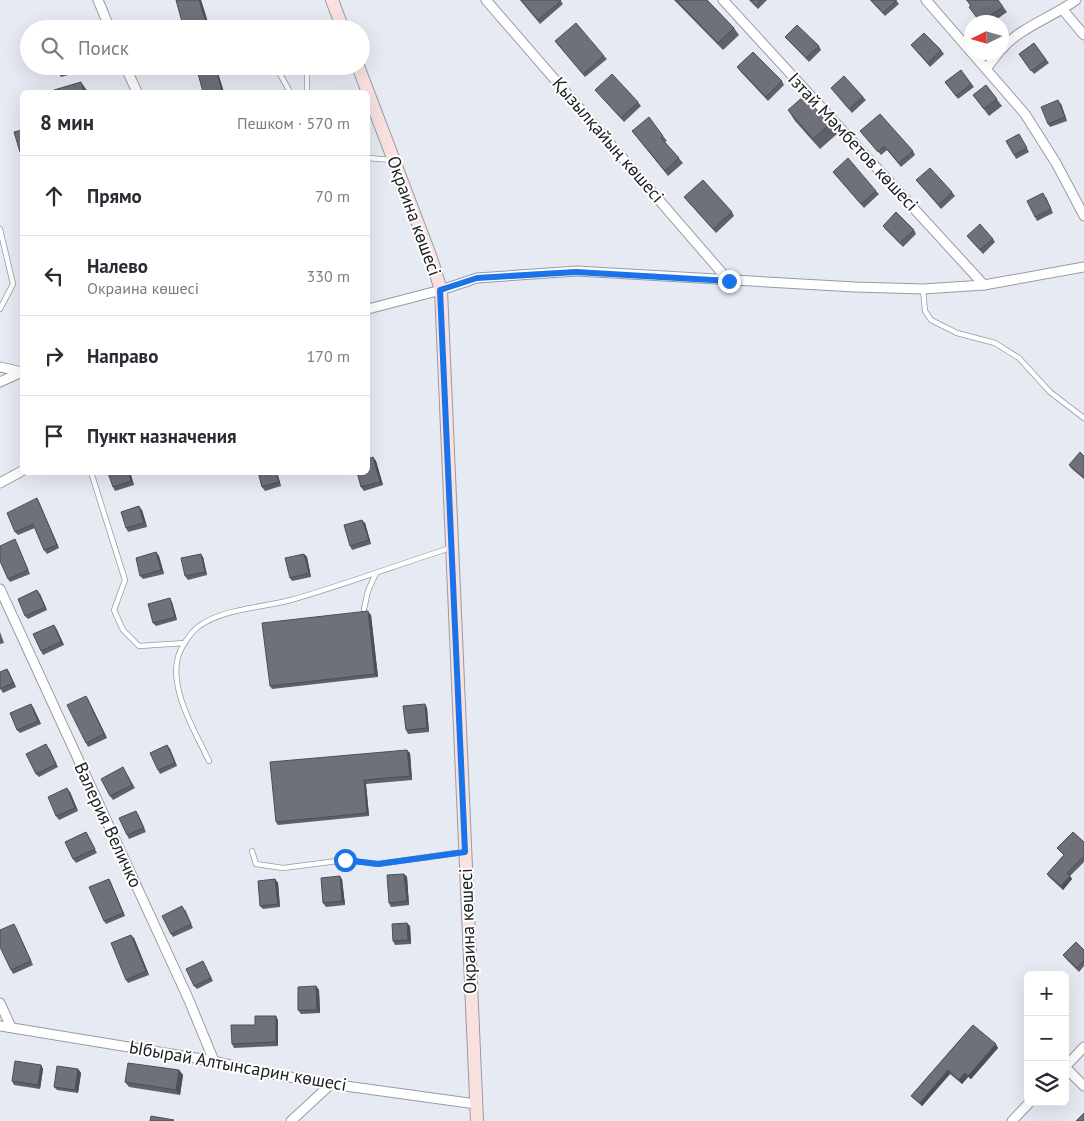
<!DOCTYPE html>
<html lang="ru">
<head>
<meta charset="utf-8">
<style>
	body { margin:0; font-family:"PT Sans",sans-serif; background:#f7f7f7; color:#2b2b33 }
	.controls { position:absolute; right:15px; bottom:15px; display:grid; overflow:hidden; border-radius:8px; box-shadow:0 5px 20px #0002 }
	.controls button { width:45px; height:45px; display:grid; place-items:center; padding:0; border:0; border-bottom:1px solid #e1e1e2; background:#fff; color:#2b2b33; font:25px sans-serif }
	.compass { position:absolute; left:964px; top:15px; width:45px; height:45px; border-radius:50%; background:#fff; box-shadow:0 5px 20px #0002; rotate:265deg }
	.stop { position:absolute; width:15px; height:15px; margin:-11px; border:4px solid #1a73e8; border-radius:50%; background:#fff }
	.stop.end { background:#1a73e8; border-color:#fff; box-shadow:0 1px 5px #0008 }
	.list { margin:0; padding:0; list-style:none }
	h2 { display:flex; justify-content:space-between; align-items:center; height:65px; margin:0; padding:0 20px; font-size:21px }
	h2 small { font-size:16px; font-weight:400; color:#7c7c81 }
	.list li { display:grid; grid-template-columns:32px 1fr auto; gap:15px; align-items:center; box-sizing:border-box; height:80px; padding:0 20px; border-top:1px solid #e1e1e2 }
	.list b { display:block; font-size:19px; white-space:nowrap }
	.list p { margin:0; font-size:16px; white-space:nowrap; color:#7c7c81 }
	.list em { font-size:16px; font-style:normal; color:#7c7c81 }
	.icon { flex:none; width:28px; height:28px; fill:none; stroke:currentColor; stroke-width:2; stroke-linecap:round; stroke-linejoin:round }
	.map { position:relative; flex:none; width:1084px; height:1121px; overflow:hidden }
	.search { position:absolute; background:#fff; box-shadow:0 5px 20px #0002; left:20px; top:20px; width:350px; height:55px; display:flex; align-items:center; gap:12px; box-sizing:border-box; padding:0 18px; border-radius:28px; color:#7c7c81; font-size:19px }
	.panel { position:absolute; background:#fff; box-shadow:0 5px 20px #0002; left:20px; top:90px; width:350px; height:385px; border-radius:8px }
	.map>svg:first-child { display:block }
</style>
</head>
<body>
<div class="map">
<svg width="1084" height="1121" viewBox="0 0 1084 1121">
	<rect width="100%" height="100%" fill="#e6eaf3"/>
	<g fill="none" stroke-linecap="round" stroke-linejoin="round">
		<!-- lane casing -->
		<g stroke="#989ba4" stroke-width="6">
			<g id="lane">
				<polyline points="281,66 280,74 290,92"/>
				<polyline points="307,92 307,66"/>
				<polyline points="368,158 392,160"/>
				<polyline points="0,229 13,284 0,309"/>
				<polyline points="923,289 925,311 931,320 957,333 995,343 1019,358 1050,392 1084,418"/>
				<polyline points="91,472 125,580 114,610 123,630 139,646 185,643"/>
				<polyline points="364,609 368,591 376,573"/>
				<path d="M209 761C196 733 169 690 178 657 181 647 190 633 199 626 225 608 261 608 291 600 344 585 397 565 450 548"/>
				<polyline points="252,851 256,864 283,868 345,860 378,864 463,852"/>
			</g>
		</g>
		<!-- street casing -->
		<g stroke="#989ba4" stroke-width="11">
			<g id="street">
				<polyline points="98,0 110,29"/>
				<polyline points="486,0 729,281"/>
				<polyline points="723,0 984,285"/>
				<polyline points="926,0 1025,114 1056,163 1084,216"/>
				<polyline points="1063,10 1084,35"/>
				<path d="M1002 49C1019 28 1053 17 1076 0"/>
				<polyline points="125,66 137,92"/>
				<polyline points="986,69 999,52"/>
				<polyline points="368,309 441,290 477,278 577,271 855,287 923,289 984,285 1084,267"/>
				<polyline points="0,367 22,372"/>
				<polyline points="0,382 22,372"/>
				<polyline points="0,483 22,471"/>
				<polyline points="0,589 188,998 214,1061"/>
				<polyline points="0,1003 11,1027"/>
				<polyline points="0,1026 214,1061 255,1071 331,1084 476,1104"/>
				<polyline points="1084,1047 1065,1067 1084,1086"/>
				<polyline points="291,1121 331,1084"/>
				<polyline points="1012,1121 1030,1102"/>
			</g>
		</g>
		<!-- secondary casing -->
		<g stroke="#989ba4" stroke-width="14">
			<g id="secondary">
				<polyline points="332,0 343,29"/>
				<polyline points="358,66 431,258 441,290 477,1121"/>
			</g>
		</g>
		<!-- lane -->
		<use href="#lane" stroke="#fff" stroke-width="4.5"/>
		<!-- street -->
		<use href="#street" stroke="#fff" stroke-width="9"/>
		<!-- secondary -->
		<use href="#secondary" stroke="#f8e1df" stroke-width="12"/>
	</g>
	<!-- wall -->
	<g fill="#5f6168">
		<polygon points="176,0 201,0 210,29 184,29"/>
		<polygon points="520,0 560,0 563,4 540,24"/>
		<polygon points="674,0 707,0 734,28 739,35 723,50"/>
		<polygon points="749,0 767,0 758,9"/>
		<polygon points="870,0 896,0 899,4 885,16"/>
		<polygon points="966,0 998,0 1007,12 993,22 980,22 971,6"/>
		<polygon points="785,37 819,46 821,50 809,62 788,40"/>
		<polygon points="555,41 604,56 607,59 585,77"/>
		<polygon points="1034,43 1049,63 1034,74 1019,54"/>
		<polygon points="911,45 941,50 944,54 930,67"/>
		<polygon points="77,66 78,72 61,77 59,74"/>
		<polygon points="737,67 782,81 784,85 768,101 740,71"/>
		<polygon points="961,70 974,87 958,99 945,82"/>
		<polygon points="986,85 1002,106 989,116 973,95"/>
		<polygon points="831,88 863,97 866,100 852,113"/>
		<polygon points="595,90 638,102 641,106 624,122"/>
		<polygon points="1061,104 1067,121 1050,127 1048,124"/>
		<polygon points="788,110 830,124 837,134 820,149 795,121"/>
		<polygon points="632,131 663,136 667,141 665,142 683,163 668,176"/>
		<polygon points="860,131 913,151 915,155 901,167 887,150 881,155"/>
		<polygon points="1019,134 1029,152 1016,159 1014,155"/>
		<polygon points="833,172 876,191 879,194 864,208"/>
		<polygon points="916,180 952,192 955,196 941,209"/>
		<polygon points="684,197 732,212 734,216 716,233"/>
		<polygon points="1046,197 1053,213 1037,221 1035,217"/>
		<polygon points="883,226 914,230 916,234 903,247 885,229"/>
		<polygon points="967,236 993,239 995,242 983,254"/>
		<polygon points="1084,456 1084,479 1072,469 1069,465"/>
		<polygon points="373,457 376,461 383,485 364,491 361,487"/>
		<polygon points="130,472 134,485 115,491 113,487"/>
		<polygon points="277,472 281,486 265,491 262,487"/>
		<polygon points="37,498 39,502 59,548 47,554 44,550 35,528 18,535 15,532"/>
		<polygon points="142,510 147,527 128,532 126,528"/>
		<polygon points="365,523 371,544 352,550 350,546"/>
		<polygon points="17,543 30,574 10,582 8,579"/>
		<polygon points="156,552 159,556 164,574 143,579 140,576"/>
		<polygon points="304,554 307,557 311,577 292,581 290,578"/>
		<polygon points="203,557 207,575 188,580 185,576"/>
		<polygon points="40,594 47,610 28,619 25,616"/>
		<polygon points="172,602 177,620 156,626 153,623"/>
		<polygon points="371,615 378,677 272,689 270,686"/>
		<polygon points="56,628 64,645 43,655 41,651"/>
		<polygon points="0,632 4,643 0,644"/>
		<polygon points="7,669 9,672 16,687 3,693 0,688"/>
		<polygon points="88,699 107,738 88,747 86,743"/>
		<polygon points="425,704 427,708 429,732 408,734 406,730"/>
		<polygon points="33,707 41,724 20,733 17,730"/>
		<polygon points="167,745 170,749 177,766 160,774 158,770"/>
		<polygon points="49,748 58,767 39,777 36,774"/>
		<polygon points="410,753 412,780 366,784 369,816 278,825 276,822"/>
		<polygon points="123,767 135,788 113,800 110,796"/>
		<polygon points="70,792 78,811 59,820 56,816"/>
		<polygon points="138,814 146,832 129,839 127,835"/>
		<polygon points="86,832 97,853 76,863 73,859"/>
		<polygon points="1084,842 1084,862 1070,876 1072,879 1063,890 1049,877 1047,874 1064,855 1057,848"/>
		<polygon points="404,874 407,877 409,905 391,907 389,903"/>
		<polygon points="109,879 111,883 125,916 106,924 104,921"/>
		<polygon points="275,879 278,883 280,907 263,909 260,906"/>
		<polygon points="342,879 345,905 326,907 323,903"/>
		<polygon points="185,909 193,928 173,937 171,934"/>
		<polygon points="410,926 411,944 395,945 393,941"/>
		<polygon points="16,927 33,965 13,974 11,970"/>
		<polygon points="134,938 149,975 128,983 126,980"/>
		<polygon points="1084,950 1084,966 1079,972 1066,959 1063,955"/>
		<polygon points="205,965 213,981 197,989 194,986"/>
		<polygon points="316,986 319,990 320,1013 301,1014 298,1010"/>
		<polygon points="278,1020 278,1046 234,1048 232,1044 255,1025"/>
		<polygon points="973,1025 998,1048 971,1079 968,1077 962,1084 950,1074 922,1106 914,1099 911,1096"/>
		<polygon points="41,1065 43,1069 40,1089 14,1085 12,1081"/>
		<polygon points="78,1069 81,1073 78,1093 57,1090 54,1087"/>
		<polygon points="179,1070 183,1075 180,1095 129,1087 125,1082"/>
	</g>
	<!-- shaded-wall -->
	<g fill="#4d4f55">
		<polygon points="199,0 201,0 210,29 207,25"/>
		<polygon points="215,66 216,66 224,92 222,92"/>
		<polygon points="81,82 88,92 84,92"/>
		<polygon points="1058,100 1061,104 1067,121 1065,117"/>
		<polygon points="373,457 376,461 383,485 380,482"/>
		<polygon points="128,472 130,472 134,485 131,481"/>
		<polygon points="276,472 277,472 281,486 279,482"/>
		<polygon points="37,498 39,502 59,548 57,545"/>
		<polygon points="139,506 142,510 147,527 144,523"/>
		<polygon points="362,520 365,523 371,544 369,540"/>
		<polygon points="156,552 159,556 164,574 161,570"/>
		<polygon points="201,554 203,557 207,575 205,572"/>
		<polygon points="304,554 307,557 311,577 309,573"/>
		<polygon points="37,590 40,594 47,610 45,607"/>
		<polygon points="170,598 172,602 177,620 175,617"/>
		<polygon points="368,611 371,615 378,677 375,674"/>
		<polygon points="54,625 56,628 64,645 61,642"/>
		<polygon points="7,669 9,672 16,687 13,683"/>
		<polygon points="86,696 88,699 107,738 104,734"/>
		<polygon points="31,704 33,707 41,724 38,721"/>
		<polygon points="425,704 427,708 429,732 427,728"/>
		<polygon points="167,745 170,749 177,766 175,763"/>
		<polygon points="407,750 410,753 412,780 410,776"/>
		<polygon points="364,780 366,784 369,816 367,813"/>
		<polygon points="67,788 70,792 78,811 75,808"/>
		<polygon points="404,874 407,877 409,905 407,901"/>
		<polygon points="340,876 342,879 345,905 342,901"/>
		<polygon points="1070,876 1072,879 1063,890 1061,886"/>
		<polygon points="109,879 111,883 125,916 123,913"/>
		<polygon points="275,879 278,883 280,907 278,904"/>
		<polygon points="407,923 410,926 411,944 408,940"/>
		<polygon points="131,935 134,938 149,975 146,971"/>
		<polygon points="316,986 319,990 320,1013 317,1010"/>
		<polygon points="276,1016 278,1020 278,1046 276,1042"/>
		<polygon points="996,1044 998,1048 971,1079 968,1076"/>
		<polygon points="41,1065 43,1069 40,1089 38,1085"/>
		<polygon points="78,1069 81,1073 78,1093 75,1090"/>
		<polygon points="179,1070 183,1075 180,1095 176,1090"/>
		<polygon points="948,1070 950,1074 922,1106 920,1103"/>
		<polygon points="965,1073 968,1077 962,1084 959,1080"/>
	</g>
	<!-- building -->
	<g fill="#6e7179" stroke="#4d4f55">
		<polygon points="176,0 199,0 207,25 195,29 184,29"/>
		<polygon points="521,0 560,0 561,1 538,20"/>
		<polygon points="676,0 707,0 734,28 718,43"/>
		<polygon points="750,0 761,0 756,5"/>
		<polygon points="871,0 896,0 896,1 883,13"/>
		<polygon points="967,0 998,0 1003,7 980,22 969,7 971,6"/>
		<polygon points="576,23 604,56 583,74 555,41"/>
		<polygon points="797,25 819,46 806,58 785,37"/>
		<polygon points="924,33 941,50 928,63 911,45"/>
		<polygon points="1034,43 1046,60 1031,71 1019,54"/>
		<polygon points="753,52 782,81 766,97 737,67"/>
		<polygon points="57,66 75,66 76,69 59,74"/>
		<polygon points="196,66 215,66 222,92 203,92"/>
		<polygon points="961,70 971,84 956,96 945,82"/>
		<polygon points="612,74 638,102 621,118 595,90"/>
		<polygon points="844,76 863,97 849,109 831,88"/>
		<polygon points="81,82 84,92 55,92 54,90"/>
		<polygon points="986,85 997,99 984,109 973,95"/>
		<polygon points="804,96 830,124 813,139 788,110"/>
		<polygon points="1058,100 1065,117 1048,124 1041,107"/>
		<polygon points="880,114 913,151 899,163 884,146 878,152 860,131"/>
		<polygon points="649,117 663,136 661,138 679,158 665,171 632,131"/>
		<polygon points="22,130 22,151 20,152 14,132"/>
		<polygon points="1019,134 1027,148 1014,155 1006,141"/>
		<polygon points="848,158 876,191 861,204 833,172"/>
		<polygon points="930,168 952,192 939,205 916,180"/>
		<polygon points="703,180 732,212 713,229 684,197"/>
		<polygon points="1043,193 1051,209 1035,217 1027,201"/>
		<polygon points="896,212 914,230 900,243 883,226"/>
		<polygon points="980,224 993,239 980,250 967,236"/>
		<polygon points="1080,452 1084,456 1084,478 1069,465"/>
		<polygon points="373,457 380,482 361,487 357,472 368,472 368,459"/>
		<polygon points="128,472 131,481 113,487 108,473"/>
		<polygon points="258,472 276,472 279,482 262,487"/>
		<polygon points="37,498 57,545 44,550 33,524 15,532 7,513"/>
		<polygon points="139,506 144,523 126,528 121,512"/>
		<polygon points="362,520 369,540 350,546 344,525"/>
		<polygon points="15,539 28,570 8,579 0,561 0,546"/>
		<polygon points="156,552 161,570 140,576 136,558"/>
		<polygon points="201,554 205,572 185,576 181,558"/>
		<polygon points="304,554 309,573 290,578 285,558"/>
		<polygon points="37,590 45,607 25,616 18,599"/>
		<polygon points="170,598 175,617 153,623 148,604"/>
		<polygon points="368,611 375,674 270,686 262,623"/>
		<polygon points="54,625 61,642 41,651 33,634"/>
		<polygon points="7,669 13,683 0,689 0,672"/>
		<polygon points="86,696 104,734 86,743 67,705"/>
		<polygon points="31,704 38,721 17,730 10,713"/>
		<polygon points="425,704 427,728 406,730 403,706"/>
		<polygon points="46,744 56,764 36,774 26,754"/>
		<polygon points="167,745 175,763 158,770 150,753"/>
		<polygon points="407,750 410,776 364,780 367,813 276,822 270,762"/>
		<polygon points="123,767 132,785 110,796 101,779"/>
		<polygon points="67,788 75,808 56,816 48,797"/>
		<polygon points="136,811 144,828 127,835 119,818"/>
		<polygon points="86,832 95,849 73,859 65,842"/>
		<polygon points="1073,832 1084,842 1084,856 1067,873 1070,876 1061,886 1047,874 1064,855 1057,848"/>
		<polygon points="404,874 407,901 389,903 387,875"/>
		<polygon points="340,876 342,901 323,903 321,878"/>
		<polygon points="109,879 123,913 104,921 89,887"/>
		<polygon points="275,879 278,904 260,906 258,881"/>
		<polygon points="182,906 191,924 171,934 162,916"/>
		<polygon points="407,923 408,940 393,941 392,924"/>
		<polygon points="14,924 31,961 11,970 0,947 0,930"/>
		<polygon points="131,935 146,971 126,980 111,943"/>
		<polygon points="1076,942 1084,950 1084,960 1077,968 1063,955"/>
		<polygon points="203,961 211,978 194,986 186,969"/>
		<polygon points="316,986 317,1010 298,1010 298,987"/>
		<polygon points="255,1016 276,1016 276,1042 232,1044 231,1025 255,1025"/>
		<polygon points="973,1025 996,1044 968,1076 965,1073 959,1080 948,1070 920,1103 911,1096"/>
		<polygon points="15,1061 41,1065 38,1085 12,1081"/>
		<polygon points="128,1063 179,1070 176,1090 125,1082"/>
		<polygon points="57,1066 78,1069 75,1090 54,1087"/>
		<polygon points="1084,1113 1084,1121 1076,1121"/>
		<polygon points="151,1116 174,1120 173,1121 150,1121"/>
	</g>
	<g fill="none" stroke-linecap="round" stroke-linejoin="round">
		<!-- route -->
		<polyline stroke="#1a73e8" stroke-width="6" points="345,860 378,864 465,852 440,290 477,278 576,272 729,281"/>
	</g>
	<g text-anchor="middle" stroke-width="4" stroke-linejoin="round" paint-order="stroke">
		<!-- street labels -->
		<g font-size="18" fill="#212225" stroke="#fff">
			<text transform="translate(608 140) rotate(49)" y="6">Қызылқайың көшесі</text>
			<text transform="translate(853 142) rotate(47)" y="6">Ізтай Мәмбетов көшесі</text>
			<text transform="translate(414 216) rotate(70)" y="6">Окраина көшесі</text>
			<text transform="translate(108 825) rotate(65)" y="6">Валерия Величко</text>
			<text transform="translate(468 931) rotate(-92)" y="6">Окраина көшесі</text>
			<text transform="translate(238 1066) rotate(10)" y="6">Ыбырай Алтынсарин көшесі</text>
		</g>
	</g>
</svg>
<div class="controls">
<button>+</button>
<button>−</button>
<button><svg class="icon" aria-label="layers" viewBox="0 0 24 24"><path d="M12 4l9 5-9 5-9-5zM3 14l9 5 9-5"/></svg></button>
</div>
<svg class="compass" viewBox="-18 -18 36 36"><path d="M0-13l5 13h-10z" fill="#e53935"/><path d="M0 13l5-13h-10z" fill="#7c7c81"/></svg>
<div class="stop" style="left:345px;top:860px"></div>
<div class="stop end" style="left:729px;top:281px"></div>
<div class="search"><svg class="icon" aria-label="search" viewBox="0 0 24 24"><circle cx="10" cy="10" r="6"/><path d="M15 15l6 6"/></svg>Поиск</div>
<section class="panel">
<h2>8 мин<small>Пешком · 570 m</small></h2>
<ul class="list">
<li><svg class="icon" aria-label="ahead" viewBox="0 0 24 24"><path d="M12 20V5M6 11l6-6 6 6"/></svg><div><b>Прямо</b></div><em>70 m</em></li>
<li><svg class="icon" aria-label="left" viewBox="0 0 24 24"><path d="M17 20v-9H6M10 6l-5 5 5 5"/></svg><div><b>Налево</b><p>Окраина көшесі</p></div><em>330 m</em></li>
<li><svg class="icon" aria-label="right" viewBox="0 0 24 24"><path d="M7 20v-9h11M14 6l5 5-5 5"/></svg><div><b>Направо</b></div><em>170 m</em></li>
<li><svg class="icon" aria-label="arrive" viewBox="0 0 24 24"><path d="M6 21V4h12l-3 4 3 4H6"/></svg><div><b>Пункт назначения</b></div></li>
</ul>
</section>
</div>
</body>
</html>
